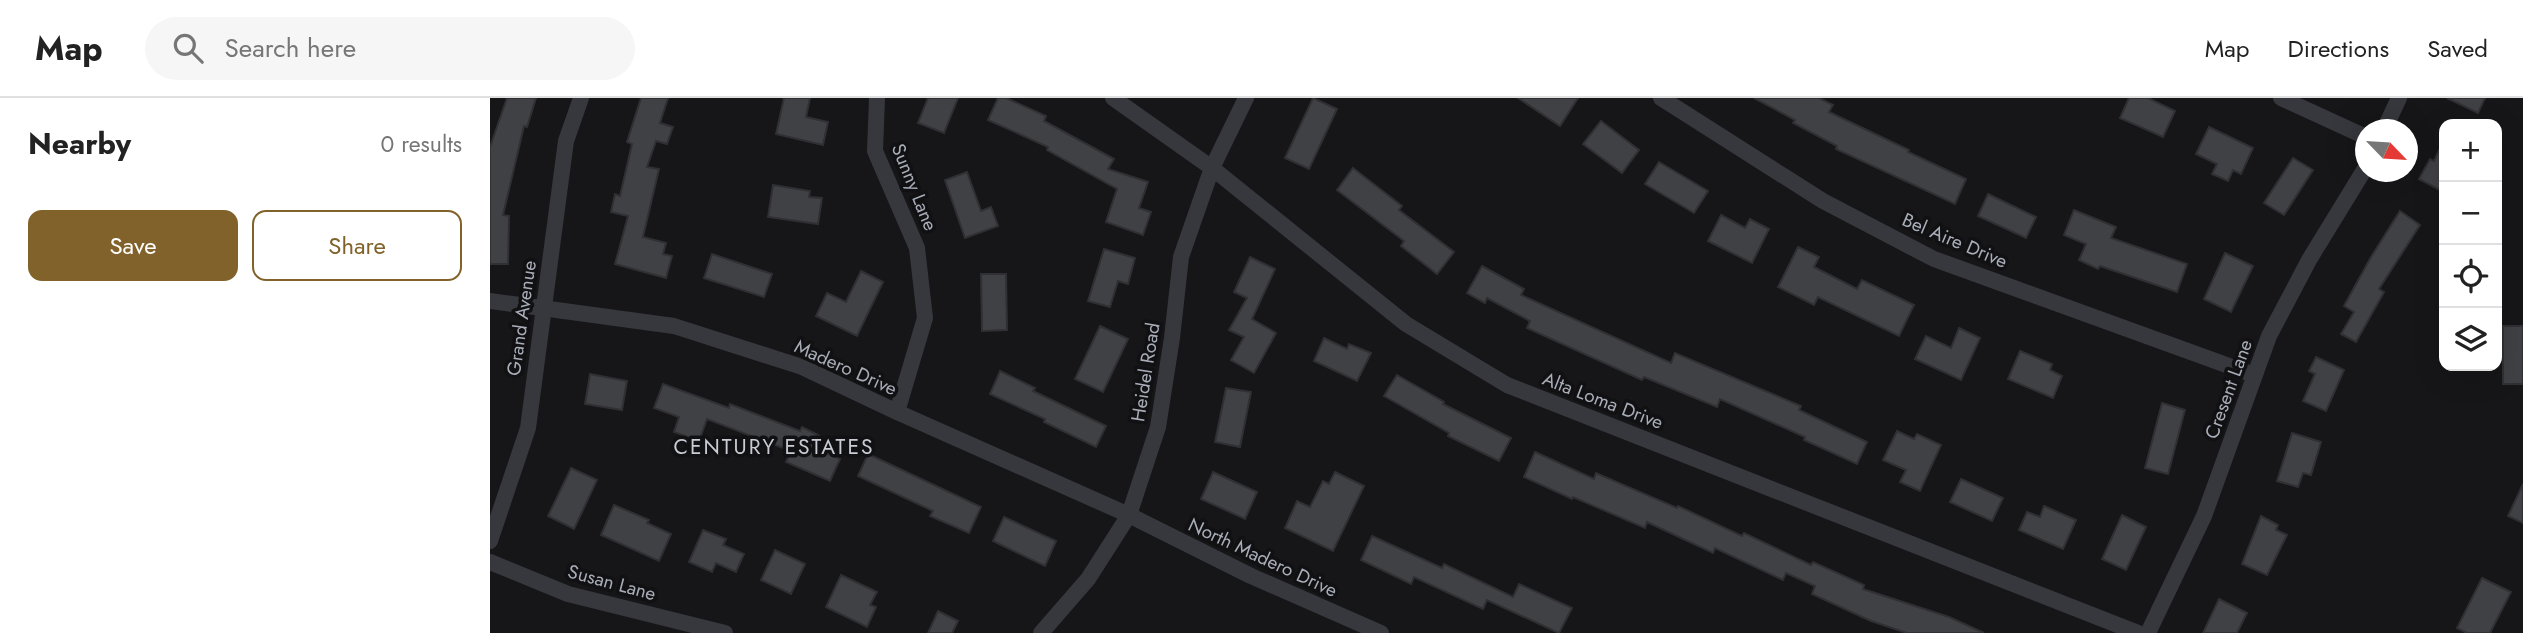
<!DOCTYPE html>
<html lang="en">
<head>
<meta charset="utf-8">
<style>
	body { margin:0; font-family:Jost,sans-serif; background:#f6f6f6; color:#222 }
	.controls { position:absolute; right:21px; top:21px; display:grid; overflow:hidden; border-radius:14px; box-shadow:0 7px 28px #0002 }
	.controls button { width:63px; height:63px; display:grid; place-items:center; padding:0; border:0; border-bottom:2px solid #e0e0e0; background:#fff; color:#222; font:35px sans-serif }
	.compass { position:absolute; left:1865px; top:21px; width:63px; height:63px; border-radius:50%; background:#fff; box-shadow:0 7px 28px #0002; rotate:115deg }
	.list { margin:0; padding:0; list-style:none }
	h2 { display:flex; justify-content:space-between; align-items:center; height:91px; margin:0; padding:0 28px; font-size:30px }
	h2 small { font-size:23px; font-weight:400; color:#767676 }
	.actions { display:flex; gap:14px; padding:21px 28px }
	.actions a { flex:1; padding:16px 0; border:2px solid #80622a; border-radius:14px; text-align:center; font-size:24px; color:#80622a }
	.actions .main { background:#80622a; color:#fff }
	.icon { flex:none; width:38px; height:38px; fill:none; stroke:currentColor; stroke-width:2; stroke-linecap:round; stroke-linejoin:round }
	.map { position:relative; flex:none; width:2033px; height:535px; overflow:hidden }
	header { display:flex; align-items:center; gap:42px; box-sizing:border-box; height:98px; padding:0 35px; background:#fff; border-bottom:2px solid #e0e0e0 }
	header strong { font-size:33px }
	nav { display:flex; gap:38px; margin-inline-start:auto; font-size:24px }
	.search { width:490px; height:63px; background:#f6f6f6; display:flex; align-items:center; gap:18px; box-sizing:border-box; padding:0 24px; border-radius:38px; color:#767676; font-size:26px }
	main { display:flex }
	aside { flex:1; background:#fff }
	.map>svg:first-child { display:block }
</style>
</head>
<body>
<header>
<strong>Map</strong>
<div class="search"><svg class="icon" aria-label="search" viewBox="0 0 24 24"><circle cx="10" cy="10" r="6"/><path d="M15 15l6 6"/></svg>Search here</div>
<nav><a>Map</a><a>Directions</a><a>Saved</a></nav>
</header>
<main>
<aside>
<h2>Nearby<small>0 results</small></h2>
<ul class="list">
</ul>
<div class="actions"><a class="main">Save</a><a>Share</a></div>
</aside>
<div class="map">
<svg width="2033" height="535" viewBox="0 0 2033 535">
	<rect width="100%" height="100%" fill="#161618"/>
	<!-- building -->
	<g fill="#404145" stroke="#303034" stroke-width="2">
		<polygon points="17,0 46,0 37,29 34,28 13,117 19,118 18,166 0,166 0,49"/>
		<polygon points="151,0 178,0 170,25 183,29 177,46 166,43 157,69 169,71 153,139 176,145 173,156 182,158 176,180 125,166 138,118 121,114 125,96 130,98 142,46 137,44"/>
		<polygon points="294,0 320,0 316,19 338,24 333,47 286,36"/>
		<polygon points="438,0 468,0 454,35 428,25"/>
		<polygon points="508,0 516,0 556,18 554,23 624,61 618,71 658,84 649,110 661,114 653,137 616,124 627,91 557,52 558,49 498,22"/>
		<polygon points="823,0 847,11 819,71 795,60"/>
		<polygon points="1028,0 1088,0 1070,28"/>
		<polygon points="1264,0 1329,0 1343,7 1339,14 1419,52 1418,54 1476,81 1465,106 1346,51 1347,48 1303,25 1305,22"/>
		<polygon points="1639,0 1658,0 1685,13 1673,39 1630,20"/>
		<polygon points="1957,0 1995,0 1988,15"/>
		<polygon points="1111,23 1149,52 1132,75 1093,46"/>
		<polygon points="1719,29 1763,50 1751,76 1743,72 1738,83 1722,76 1727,66 1706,56"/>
		<polygon points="1954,42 1954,94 1929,81 1940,61 1944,63"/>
		<polygon points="1803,60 1823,72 1794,117 1774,105"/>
		<polygon points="1169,64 1218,93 1204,115 1155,86"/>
		<polygon points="863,70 912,108 909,112 964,154 947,176 911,148 914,143 847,92"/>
		<polygon points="477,74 491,113 501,109 508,128 475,140 455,82"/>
		<polygon points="283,87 320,93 319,99 332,100 328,126 278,119"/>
		<polygon points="1498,96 1546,119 1536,140 1488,118"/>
		<polygon points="1584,112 1626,129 1621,140 1697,166 1687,194 1610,168 1608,171 1589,162 1596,146 1574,137"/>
		<polygon points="1910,113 1930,127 1889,191 1894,194 1866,244 1851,236 1864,214 1854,208 1881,159"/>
		<polygon points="1231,117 1255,130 1260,121 1279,131 1262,165 1218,143"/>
		<polygon points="1308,149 1329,159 1324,169 1367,191 1372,182 1424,207 1409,238 1328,199 1324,207 1288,189"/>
		<polygon points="614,151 645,160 638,186 628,183 620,209 598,203"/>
		<polygon points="1735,155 1763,168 1741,214 1714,201"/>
		<polygon points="222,156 282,176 274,199 214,180"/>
		<polygon points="760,159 785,171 762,221 786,235 764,275 741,262 754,239 739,232 757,200 744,194"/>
		<polygon points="992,168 1034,191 1031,197 1181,265 1185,255 1311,308 1309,312 1377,344 1367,366 1314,342 1315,339 1230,301 1227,309 1154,279 1152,282 1037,230 1040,223 997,200 995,205 977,195"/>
		<polygon points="371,173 393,184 367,238 326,218 337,195 356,204"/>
		<polygon points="491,176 516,176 517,232 492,233"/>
		<polygon points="610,228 638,241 613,294 585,281"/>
		<rect x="2013" y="228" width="20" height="58"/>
		<polygon points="1469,230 1490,240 1471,282 1425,261 1436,238 1461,250"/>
		<polygon points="834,240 857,251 859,246 881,255 867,283 824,263"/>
		<polygon points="1530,253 1562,266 1560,272 1572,278 1563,300 1518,281"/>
		<polygon points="1826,259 1854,272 1836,313 1813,303 1825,276 1819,273"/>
		<polygon points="510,273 545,290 543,293 616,328 606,349 554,324 555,321 500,296"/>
		<polygon points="100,276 137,283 132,312 95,306"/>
		<polygon points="907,277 954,304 953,306 1021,340 1009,363 958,338 959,335 894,298"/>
		<polygon points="173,286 239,310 240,306 310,333 312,329 330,338 325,350 350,361 340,383 296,364 301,353 217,321 209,343 184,334 189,319 164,310"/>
		<polygon points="736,290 761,294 750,349 725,344"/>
		<polygon points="1672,305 1695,312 1678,376 1655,370"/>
		<polygon points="1407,333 1424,341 1427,336 1451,347 1430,393 1410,384 1416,372 1393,362"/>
		<polygon points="1802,335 1831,344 1821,377 1813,375 1808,389 1787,383"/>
		<polygon points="1045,354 1104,381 1106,375 1187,410 1188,408 1252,438 1254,435 1321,467 1323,464 1374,487 1373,491 1459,519 1494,535 1417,535 1381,523 1322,496 1325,488 1296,475 1293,482 1225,450 1223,455 1157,424 1155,430 1083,399 1082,401 1034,379"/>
		<polygon points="378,356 491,409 479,435 440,418 443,413 368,378"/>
		<polygon points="81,370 107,382 84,431 58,418"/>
		<polygon points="723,374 767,394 755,421 711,401"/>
		<polygon points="845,374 874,388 843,453 795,430 807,403 820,409 833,383 839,386"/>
		<polygon points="1471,381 1513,400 1502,423 1460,404"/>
		<polygon points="2033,386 2033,425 2018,418"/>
		<polygon points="124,407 159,422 157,425 181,436 169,463 111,437"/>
		<polygon points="1554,408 1586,422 1573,451 1529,432 1537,414 1550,419"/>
		<polygon points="1632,417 1656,429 1636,472 1612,461"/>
		<polygon points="1771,418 1788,427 1786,432 1797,437 1777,477 1752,466"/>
		<polygon points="514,419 566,443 555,468 503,443"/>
		<polygon points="213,432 236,441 233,447 254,456 246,474 226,465 222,474 199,464"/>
		<polygon points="882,438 952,470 954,466 1023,499 1029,486 1082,510 1069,535 997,502 993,511 924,479 921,486 871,462"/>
		<polygon points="285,452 315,466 301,496 271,482"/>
		<polygon points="351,477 387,494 380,507 386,509 377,529 336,509"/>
		<polygon points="1992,480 2021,494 2000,535 1977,535 1967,530"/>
		<polygon points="1729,501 1757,515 1747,535 1713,535"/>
		<polygon points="448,513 468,523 462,535 438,535"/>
	</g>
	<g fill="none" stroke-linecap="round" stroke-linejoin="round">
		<!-- minor -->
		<g stroke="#37383d" stroke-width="16">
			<polyline points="387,0 385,53 427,150 435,220 407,314"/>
			<polyline points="623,0 722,70 916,226 1017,287 1648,535"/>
			<polyline points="1171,0 1333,103 1444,161 1764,277"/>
			<polyline points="1791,0 1876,39"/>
			<polyline points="1894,32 1909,0"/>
			<polyline points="0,203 184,228 312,269 407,314 639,417 761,478 891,535"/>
			<polyline points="0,443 38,330 76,43 91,0"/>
			<polyline points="0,464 78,496 235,535"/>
			<polyline points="551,535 598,481 639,417 668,329 682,240 691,159 722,70 756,0"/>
			<polyline points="1658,535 1714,418 1779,238 1819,162 1876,69"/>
		</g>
	</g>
	<g text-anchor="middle" stroke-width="7" stroke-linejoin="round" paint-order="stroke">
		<!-- street labels -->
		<g font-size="19" fill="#a8adb8" stroke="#111113">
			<text transform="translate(425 89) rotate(68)" y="7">Sunny Lane</text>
			<text transform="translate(1465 142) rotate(23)" y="7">Bel Aire Drive</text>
			<text transform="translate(31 220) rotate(-82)" y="7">Grand Avenue</text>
			<text transform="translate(356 269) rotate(24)" y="7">Madero Drive</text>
			<text transform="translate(655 274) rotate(-81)" y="7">Heidel Road</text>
			<text transform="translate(1738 291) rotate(-70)" y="7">Cresent Lane</text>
			<text transform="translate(1113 302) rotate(21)" y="7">Alta Loma Drive</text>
			<text transform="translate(773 459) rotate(25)" y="7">North Madero Drive</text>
			<text transform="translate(122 484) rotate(15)" y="7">Susan Lane</text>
		</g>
		<!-- neighbourhood labels -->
		<g font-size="21" letter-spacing="2" fill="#c9ccd4" stroke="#111113">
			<text x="284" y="356">CENTURY ESTATES</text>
		</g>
	</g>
</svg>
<div class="controls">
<button>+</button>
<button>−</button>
<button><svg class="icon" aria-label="locate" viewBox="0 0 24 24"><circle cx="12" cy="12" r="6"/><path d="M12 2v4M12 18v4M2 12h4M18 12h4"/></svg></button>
<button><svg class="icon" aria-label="layers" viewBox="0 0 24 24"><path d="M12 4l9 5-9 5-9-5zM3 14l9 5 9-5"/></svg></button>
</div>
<svg class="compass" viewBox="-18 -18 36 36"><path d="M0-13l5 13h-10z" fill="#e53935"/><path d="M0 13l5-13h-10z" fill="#767676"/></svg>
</div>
</main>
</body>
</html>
